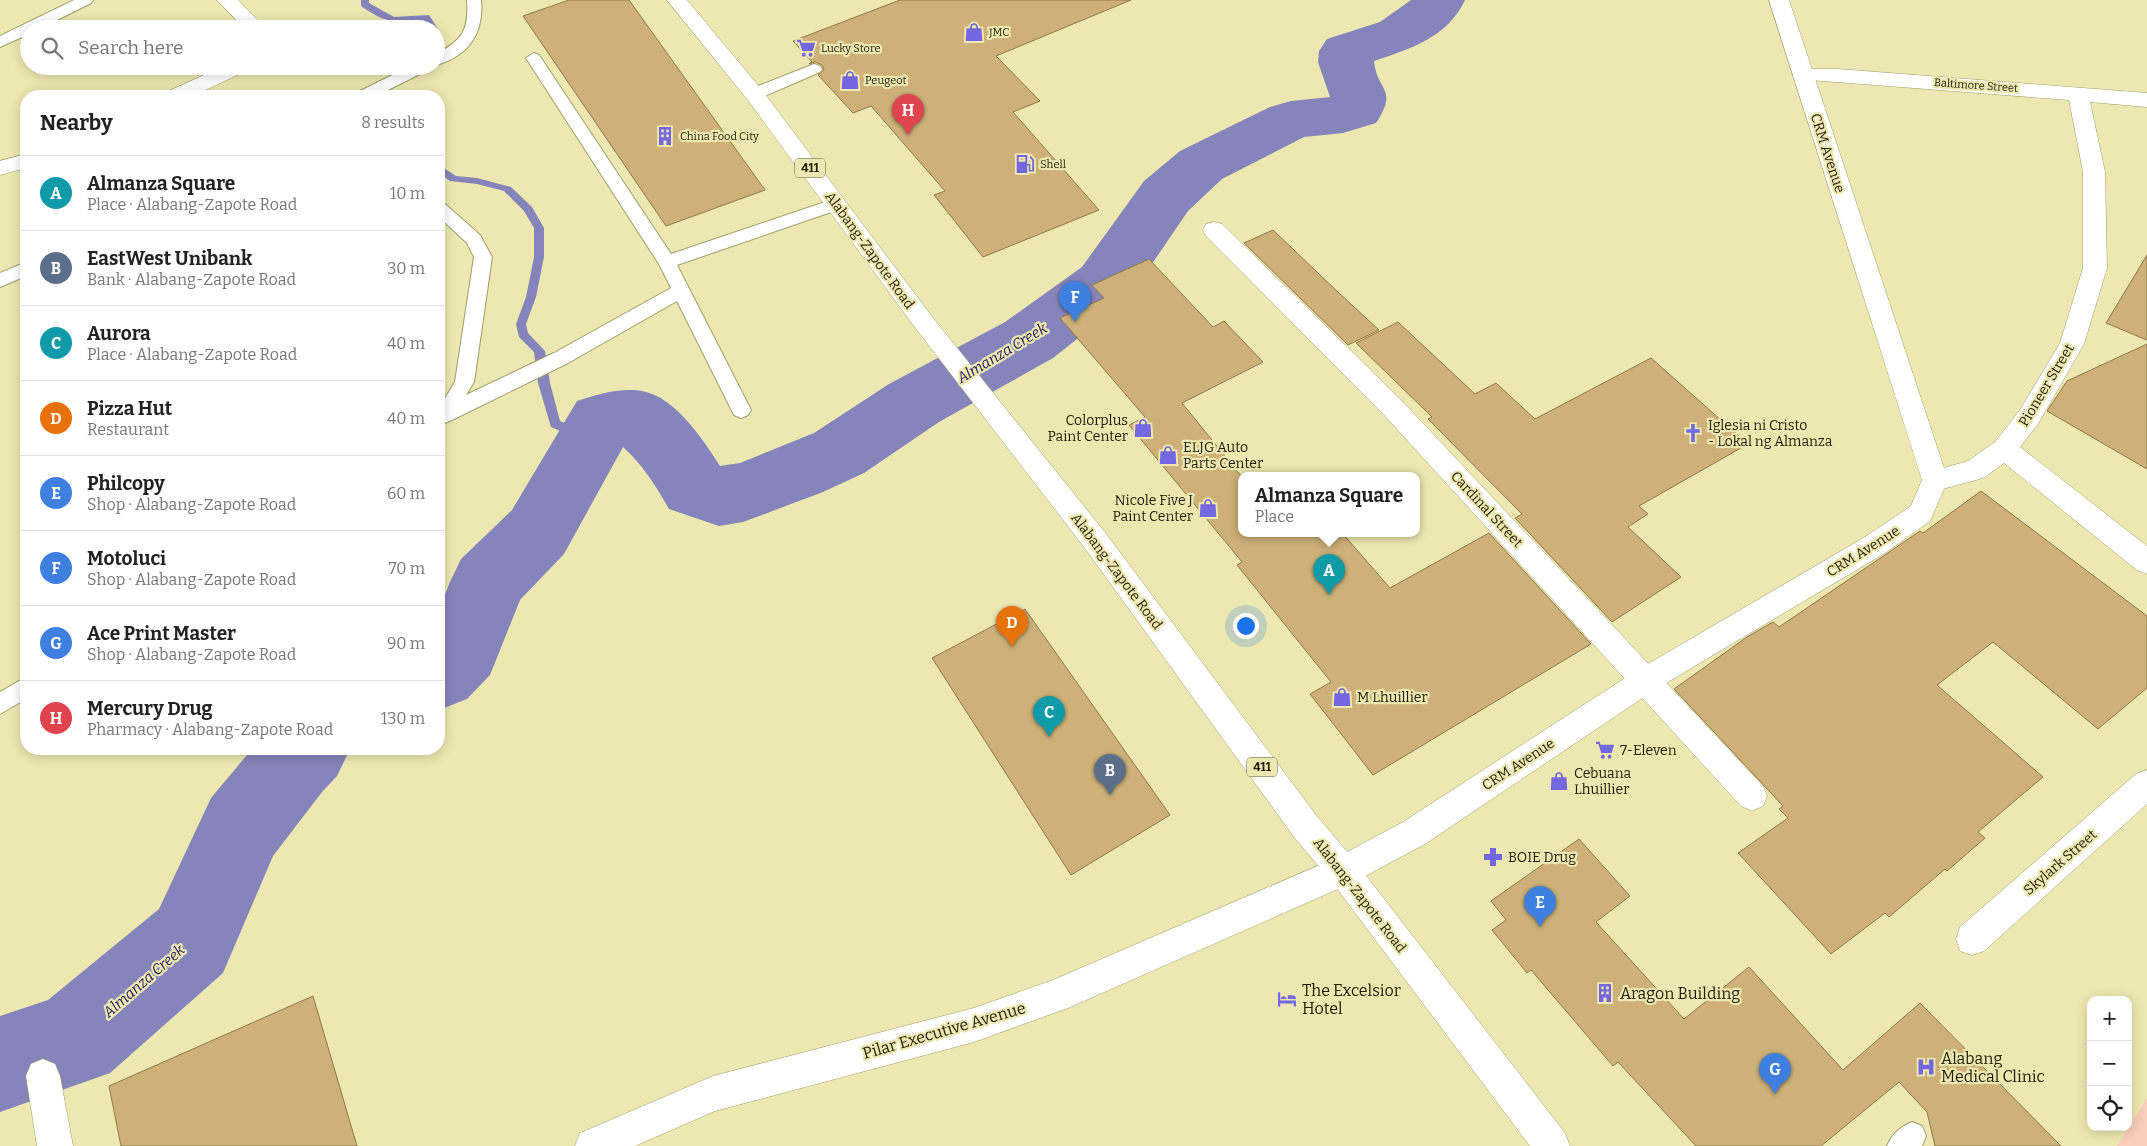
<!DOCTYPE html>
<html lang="en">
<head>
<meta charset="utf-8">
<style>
	body { margin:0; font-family:Bitter,serif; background:#f2f2f2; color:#222 }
	.controls { position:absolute; right:15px; bottom:15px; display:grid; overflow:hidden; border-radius:10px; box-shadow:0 2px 12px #0003 }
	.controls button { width:45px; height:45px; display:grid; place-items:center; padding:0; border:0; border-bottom:1px solid #e0e0e0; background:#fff; color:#222; font:25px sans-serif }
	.you { position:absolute; left:1245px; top:625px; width:18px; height:18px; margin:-12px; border:4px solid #fff; border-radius:50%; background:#1a73e8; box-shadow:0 0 0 8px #1a73e833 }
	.badge { display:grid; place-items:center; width:32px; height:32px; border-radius:50%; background:#7467e2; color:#fff; font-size:16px; font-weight:700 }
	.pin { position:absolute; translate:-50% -41px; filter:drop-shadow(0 1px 2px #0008) }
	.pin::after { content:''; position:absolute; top:26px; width:18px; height:15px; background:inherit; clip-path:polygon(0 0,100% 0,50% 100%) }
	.popup { position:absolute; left:1238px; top:472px; width:182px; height:65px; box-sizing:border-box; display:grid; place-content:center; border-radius:10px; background:#fff; filter:drop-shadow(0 1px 4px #0005); font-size:16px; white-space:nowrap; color:#767676 }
	.popup b { font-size:19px; color:#222 }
	.popup::after { content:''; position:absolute; left:50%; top:100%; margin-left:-10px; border:10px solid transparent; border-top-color:#fff }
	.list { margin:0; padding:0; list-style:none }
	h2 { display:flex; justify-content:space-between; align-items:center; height:65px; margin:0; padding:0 20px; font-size:21px }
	h2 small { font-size:16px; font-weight:400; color:#767676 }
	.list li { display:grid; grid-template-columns:32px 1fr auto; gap:15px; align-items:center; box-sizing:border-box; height:75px; padding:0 20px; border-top:1px solid #e0e0e0 }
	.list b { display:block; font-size:19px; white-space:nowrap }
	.list p { margin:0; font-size:16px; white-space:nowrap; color:#767676 }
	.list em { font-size:16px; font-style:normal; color:#767676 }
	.icon { flex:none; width:28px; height:28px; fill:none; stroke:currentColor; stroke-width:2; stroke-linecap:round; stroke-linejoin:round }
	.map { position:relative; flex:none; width:2147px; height:1146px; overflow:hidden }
	.search { position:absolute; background:#fff; box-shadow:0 2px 12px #0003; left:20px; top:20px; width:425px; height:55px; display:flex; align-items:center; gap:12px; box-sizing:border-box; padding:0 18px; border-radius:28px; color:#767676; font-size:19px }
	.panel { position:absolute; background:#fff; box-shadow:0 2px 12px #0003; left:20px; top:90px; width:425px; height:665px; border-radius:20px }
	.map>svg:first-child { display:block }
</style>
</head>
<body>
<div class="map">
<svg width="2147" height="1146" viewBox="0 0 2147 1146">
	<rect width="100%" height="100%" fill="#ede8b1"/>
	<!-- green -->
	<polygon fill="#f9cdba" points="2147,1098 2147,1146 2117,1146"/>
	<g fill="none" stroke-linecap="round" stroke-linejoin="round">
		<!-- stream -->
		<g fill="#8585bb" fill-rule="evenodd">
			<path d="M361 0H369V3L394 17 429 15 438 29 436 31V29H429L424 20C396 25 384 22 361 6Z"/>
			<polygon points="439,165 456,176 477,178 511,187 532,207 544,228 544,257 536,297 526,324 528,333 545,351 550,383 560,421 594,436 596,439 594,442 586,442 551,427 538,383 534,352 519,337 516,324 526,297 534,257 534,228 524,211 504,191 477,184 450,181 439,173"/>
		</g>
		<!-- river -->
		<g fill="#8585bb" fill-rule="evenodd">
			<path d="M1411 0H1465C1448 37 1410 49 1374 61 1377 92 1399 88 1376 123L1343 133 1304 137 1222 179 1188 211 1128 299 1053 358 939 422 864 473 823 492 743 522 719 526 669 509C656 486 643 465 623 447L564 554 520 600 490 675 467 699 439 710V609L450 582 461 559 512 510 577 401C595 395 614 389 634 390 672 391 702 438 720 466L740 463 814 433 889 384 1005 322 1082 267 1144 181 1180 151 1270 107 1291 101 1330 97 1318 62 1319 51 1327 39 1380 22Z"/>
			<polygon points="252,749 350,749 337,776 322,792 273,856 223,973 110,1073 0,1112 0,1016 48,1000 159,909 211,798"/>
		</g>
	</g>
	<!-- building -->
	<g fill="#cdb178" stroke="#8f7848">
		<polygon points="569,0 629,0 765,190 666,226 523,16"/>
		<polygon points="900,0 1131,0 996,56 1040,101 1013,112 1099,210 983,257 934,195 945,191 871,106 853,113 818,75 824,70 822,65 815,62 809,64 812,62 793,41"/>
		<polygon points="1273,230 1340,294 1379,330 1348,345 1244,243"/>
		<polygon points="2147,255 2147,340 2106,323"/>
		<polygon points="1149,259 1213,327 1224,321 1263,362 1182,403 1242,477 1242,534 1343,534 1390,588 1489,533 1591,644 1373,775 1310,694 1331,682 1237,565 1242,562 1129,425 1145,417 1060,318 1104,298 1092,285"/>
		<polygon points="1398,322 1475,394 1496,383 1535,419 1651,358 1748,444 1639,506 1648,514 1628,527 1681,577 1612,622 1515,518 1522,514 1428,419 1432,417 1356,343"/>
		<polygon points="2147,344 2147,469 2047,411 2067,381"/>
		<polygon points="1981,491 2147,616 2147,688 2098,729 1993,642 1937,685 2043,777 1978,832 1985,838 1947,871 1945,869 1889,917 1885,913 1831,954 1738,853 1788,818 1779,809 1783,806 1674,689 1747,637 1773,622 1779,627 1920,531 1923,533"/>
		<polygon points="1025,609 1170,815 1071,875 932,658"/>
		<polygon points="1579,839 1630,896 1596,922 1684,1019 1749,967 1843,1070 1920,1003 2061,1146 1935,1146 1927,1112 1899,1082 1821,1146 1696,1146 1618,1062 1613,1066 1531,970 1527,973 1492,930 1506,920 1491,901"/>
		<polygon points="313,996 357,1146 121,1146 109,1086"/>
	</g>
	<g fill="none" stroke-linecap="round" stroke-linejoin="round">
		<!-- service casing -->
		<g stroke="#a19c68" stroke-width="2">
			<g id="service">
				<polygon points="74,0 93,0 91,3 39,29 29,29 29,34 0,47 0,36"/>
				<path d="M467 0H481C484 33 469 56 436 65V54C463 40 469 30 467 0Z"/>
				<polygon points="534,53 539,55 671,254 831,200 843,200 846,204 843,208 677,265 751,410 748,415 741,418 734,415 677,301 568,363 452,420 445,423 439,421 439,408 455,382 474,257 467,243 439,217 439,202 445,204 480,235 492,257 474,382 466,395 554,353 671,288 659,264 526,58"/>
				<polygon points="814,64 820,66 822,69 820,72 760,98 748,98 746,94 748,90"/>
				<polygon points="411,66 432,66 430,69 376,96 356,96 358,92"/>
				<polygon points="26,262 26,276 0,287 0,273"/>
				<polygon points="26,677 26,699 0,714 0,692"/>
				<path d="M1912 1122 1922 1126 1926 1136 1922 1146H1887C1892 1134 1900 1127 1912 1122Z"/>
			</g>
		</g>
		<!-- minor casing -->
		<g stroke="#a19c68" stroke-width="1">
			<g id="minor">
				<polygon points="217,0 238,0 266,29 245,29"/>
				<polygon points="224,66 251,66 248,70 193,96 166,96 169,91"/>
				<polygon points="1804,69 1838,69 2147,93 2147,107 2090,102 2105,172 2107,268 2084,344 2038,424 2020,447 2147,546 2147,574 2137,570 2004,463 1985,477 1976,480 1935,491 1926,487 1922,480 1926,473 1968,461 1995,442 2020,410 2060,343 2083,268 2083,172 2069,100 1797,79 1794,75 1797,71"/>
				<polygon points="26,154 26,168 0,175 0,161"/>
				<polygon points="1214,222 1222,224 1403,402 1763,786 1767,796 1763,806 1752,811 1741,806 1385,416 1206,236 1203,230 1206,224"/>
				<polygon points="2147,770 2147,804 1984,951 1972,955 1960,951 1956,939 1960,927 2136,774"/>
				<polygon points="1343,855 1354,860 1359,871 1354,882 1068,1008 974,1042 715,1111 635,1146 575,1146 580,1133 713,1076 974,1008 1053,980"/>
				<polygon points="43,1059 55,1064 60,1076 73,1146 37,1146 26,1076 31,1064"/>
			</g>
		</g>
		<!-- tertiary casing -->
		<g stroke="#a19c68" stroke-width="1">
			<polygon id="tertiary" points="1769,0 1789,0 1948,480 1930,521 1885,553 1656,689 1425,844 1354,882 1343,887 1332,882 1327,871 1332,860 1403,822 1636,671 1865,537 1911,506 1922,480"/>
		</g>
		<!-- trunk casing -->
		<g stroke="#a19c68" stroke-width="1">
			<polygon id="trunk" points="667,0 687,0 761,89 930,314 1107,535 1316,815 1354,860 1565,1133 1570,1146 1530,1146 1332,882 1294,837 1087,551 914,326 747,99"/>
		</g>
		<!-- service -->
		<use href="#service" fill="#fff" fill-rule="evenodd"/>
		<!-- minor -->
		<use href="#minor" fill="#fff" fill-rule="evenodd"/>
		<!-- tertiary -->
		<use href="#tertiary" fill="#fff" fill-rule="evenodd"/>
		<!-- trunk -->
		<use href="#trunk" fill="#fff" fill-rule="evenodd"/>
	</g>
	<!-- icons -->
	<defs>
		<g id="shop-bare" transform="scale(1.5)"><path d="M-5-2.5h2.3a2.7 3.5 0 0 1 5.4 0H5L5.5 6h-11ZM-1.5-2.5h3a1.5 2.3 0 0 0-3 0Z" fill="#7467e2" stroke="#ede8b1" stroke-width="2.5" paint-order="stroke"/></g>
		<g id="supermarket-bare" transform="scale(1.5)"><path d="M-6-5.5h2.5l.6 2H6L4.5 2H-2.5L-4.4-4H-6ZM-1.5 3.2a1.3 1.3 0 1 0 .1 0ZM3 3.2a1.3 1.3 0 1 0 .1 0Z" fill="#7467e2" stroke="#ede8b1" stroke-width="2.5" paint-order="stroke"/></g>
		<g id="building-bare" transform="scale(1.5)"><path d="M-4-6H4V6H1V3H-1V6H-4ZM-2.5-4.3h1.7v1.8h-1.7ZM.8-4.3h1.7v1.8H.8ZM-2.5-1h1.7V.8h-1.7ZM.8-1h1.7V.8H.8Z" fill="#7467e2" stroke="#ede8b1" stroke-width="2.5" paint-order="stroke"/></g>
		<g id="fuel-bare" transform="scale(1.5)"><path d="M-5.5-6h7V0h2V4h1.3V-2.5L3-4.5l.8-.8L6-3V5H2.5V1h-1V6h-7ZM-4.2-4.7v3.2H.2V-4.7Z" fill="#7467e2" stroke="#ede8b1" stroke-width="2.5" paint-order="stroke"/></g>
		<g id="church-bare" transform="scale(1.5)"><path d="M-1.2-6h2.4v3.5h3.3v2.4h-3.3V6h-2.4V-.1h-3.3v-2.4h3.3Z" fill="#7467e2" stroke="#ede8b1" stroke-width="2.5" paint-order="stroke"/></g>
		<g id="pharmacy-bare" transform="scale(1.5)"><path d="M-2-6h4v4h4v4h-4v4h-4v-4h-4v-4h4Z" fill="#7467e2" stroke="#ede8b1" stroke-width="2.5" paint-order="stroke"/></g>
		<g id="hotel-bare" transform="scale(1.5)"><path d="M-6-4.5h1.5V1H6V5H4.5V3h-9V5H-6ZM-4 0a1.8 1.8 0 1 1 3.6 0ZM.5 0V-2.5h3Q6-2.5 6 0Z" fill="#7467e2" stroke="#ede8b1" stroke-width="2.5" paint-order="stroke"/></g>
		<g id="hospital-bare" transform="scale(1.5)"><path d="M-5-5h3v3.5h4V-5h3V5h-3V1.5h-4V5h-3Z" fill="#7467e2" stroke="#ede8b1" stroke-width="2.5" paint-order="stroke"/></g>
	</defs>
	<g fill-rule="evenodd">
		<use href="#shop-bare" x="974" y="32"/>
		<use href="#supermarket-bare" x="806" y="48"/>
		<use href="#shop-bare" x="850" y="80"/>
		<use href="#building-bare" x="665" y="136"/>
		<use href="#fuel-bare" x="1025" y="164"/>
		<use href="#shop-bare" x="1143" y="428"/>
		<use href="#church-bare" x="1693" y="433"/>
		<use href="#shop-bare" x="1168" y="455"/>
		<use href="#shop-bare" x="1208" y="508"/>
		<use href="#shop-bare" x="1342" y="697"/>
		<use href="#supermarket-bare" x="1605" y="750"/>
		<use href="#shop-bare" x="1559" y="781"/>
		<use href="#pharmacy-bare" x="1493" y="857"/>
		<use href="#building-bare" x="1605" y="993"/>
		<use href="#hotel-bare" x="1287" y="999"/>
		<use href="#hospital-bare" x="1926" y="1067"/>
	</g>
	<g text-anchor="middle" stroke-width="4.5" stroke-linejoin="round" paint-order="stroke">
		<!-- far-poi labels -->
		<g font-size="11" fill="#201e08" stroke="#ede8b1" text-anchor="start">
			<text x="989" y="36">JMC</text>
			<text x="821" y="52">Lucky Store</text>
			<text x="865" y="84">Peugeot</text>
			<text x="680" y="140">China Food City</text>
			<text x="1040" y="168">Shell</text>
		</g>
		<!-- far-street labels -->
		<g font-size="11" fill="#201e08" stroke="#ede8b1">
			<text transform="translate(1976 85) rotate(4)" y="4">Baltimore Street</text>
		</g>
		<!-- shield labels -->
		<g fill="#ede8b1" stroke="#5e5b3b" stroke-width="1">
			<rect x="795" y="158.5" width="30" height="19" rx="4"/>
			<rect x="1247" y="757.5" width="30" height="19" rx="4"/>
		</g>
		<g font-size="12" font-weight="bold" fill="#201e08">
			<text x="810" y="172">411</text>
			<text x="1262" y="771">411</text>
		</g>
		<!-- street labels -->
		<g font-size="14" fill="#201e08" stroke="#ede8b1">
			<text transform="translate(1828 153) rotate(72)" y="5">CRM Avenue</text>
			<text transform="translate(870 250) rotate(54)" y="5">Alabang-Zapote Road</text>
			<text transform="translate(2046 385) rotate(-59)" y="5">Pioneer Street</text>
			<text transform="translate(1487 509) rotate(47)" y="5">Cardinal Street</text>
			<text transform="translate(1863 551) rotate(-32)" y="5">CRM Avenue</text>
			<text transform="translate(1117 571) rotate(53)" y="5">Alabang-Zapote Road</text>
			<text transform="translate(1518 764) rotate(-33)" y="5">CRM Avenue</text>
			<text transform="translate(2060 862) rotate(-41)" y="5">Skylark Street</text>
			<text transform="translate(1360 895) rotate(52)" y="5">Alabang-Zapote Road</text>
		</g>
		<!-- poi labels -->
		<g font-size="14" fill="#201e08" stroke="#ede8b1" text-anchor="start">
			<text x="1128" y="425" text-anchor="end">Colorplus<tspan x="1128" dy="16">Paint Center</tspan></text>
			<text x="1708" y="430">Iglesia ni Cristo<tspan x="1708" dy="16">- Lokal ng Almanza</tspan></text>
			<text x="1183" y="452">ELJG Auto<tspan x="1183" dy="16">Parts Center</tspan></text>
			<text x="1193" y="505" text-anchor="end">Nicole Five J<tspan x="1193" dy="16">Paint Center</tspan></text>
			<text x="1357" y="702">M Lhuillier</text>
			<text x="1620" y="755">7-Eleven</text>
			<text x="1574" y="778">Cebuana<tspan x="1574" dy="16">Lhuillier</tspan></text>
			<text x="1508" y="862">BOIE Drug</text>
		</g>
		<!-- water labels -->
		<g font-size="15" font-style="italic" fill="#292061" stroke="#ede8b1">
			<text transform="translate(1002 353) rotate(-31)" y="5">Almanza Creek</text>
			<text transform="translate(144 981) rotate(-41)" y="5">Almanza Creek</text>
		</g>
		<!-- near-poi labels -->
		<g font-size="16" fill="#201e08" stroke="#ede8b1" text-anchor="start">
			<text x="1302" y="996">The Excelsior<tspan x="1302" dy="18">Hotel</tspan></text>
			<text x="1620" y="999">Aragon Building</text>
			<text x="1941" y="1064">Alabang<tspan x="1941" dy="18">Medical Clinic</tspan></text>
		</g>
		<!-- near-street labels -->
		<g font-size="16" fill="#201e08" stroke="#ede8b1">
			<text transform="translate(944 1030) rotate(-16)" y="6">Pilar Executive Avenue</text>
		</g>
	</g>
</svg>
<div class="controls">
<button>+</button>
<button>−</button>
<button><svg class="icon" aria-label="locate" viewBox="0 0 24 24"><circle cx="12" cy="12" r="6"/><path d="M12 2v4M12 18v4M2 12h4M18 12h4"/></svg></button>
</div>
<div class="you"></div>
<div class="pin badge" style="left:1329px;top:595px;background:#0f9aa8">A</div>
<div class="popup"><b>Almanza Square</b>Place</div>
<div class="pin badge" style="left:1110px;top:795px;background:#5c6f8a">B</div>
<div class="pin badge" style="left:1049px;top:737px;background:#0f9aa8">C</div>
<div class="pin badge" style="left:1012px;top:647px;background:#e8710a">D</div>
<div class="pin badge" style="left:1540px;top:927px;background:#3f7fe0">E</div>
<div class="pin badge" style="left:1075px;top:322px;background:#3f7fe0">F</div>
<div class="pin badge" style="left:1775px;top:1094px;background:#3f7fe0">G</div>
<div class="pin badge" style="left:908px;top:135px;background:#e0444e">H</div>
<div class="search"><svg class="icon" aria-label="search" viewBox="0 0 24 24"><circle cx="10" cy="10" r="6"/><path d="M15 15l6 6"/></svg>Search here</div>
<section class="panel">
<h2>Nearby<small>8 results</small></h2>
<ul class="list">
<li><span class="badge" style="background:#0f9aa8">A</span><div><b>Almanza Square</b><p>Place · Alabang-Zapote Road</p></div><em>10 m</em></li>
<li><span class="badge" style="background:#5c6f8a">B</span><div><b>EastWest Unibank</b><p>Bank · Alabang-Zapote Road</p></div><em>30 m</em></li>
<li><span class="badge" style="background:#0f9aa8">C</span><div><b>Aurora</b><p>Place · Alabang-Zapote Road</p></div><em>40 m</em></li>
<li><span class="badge" style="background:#e8710a">D</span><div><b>Pizza Hut</b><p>Restaurant</p></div><em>40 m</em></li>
<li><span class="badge" style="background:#3f7fe0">E</span><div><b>Philcopy</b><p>Shop · Alabang-Zapote Road</p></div><em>60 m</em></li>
<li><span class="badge" style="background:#3f7fe0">F</span><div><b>Motoluci</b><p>Shop · Alabang-Zapote Road</p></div><em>70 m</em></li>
<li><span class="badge" style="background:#3f7fe0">G</span><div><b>Ace Print Master</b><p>Shop · Alabang-Zapote Road</p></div><em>90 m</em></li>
<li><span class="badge" style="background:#e0444e">H</span><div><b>Mercury Drug</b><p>Pharmacy · Alabang-Zapote Road</p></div><em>130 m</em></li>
</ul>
</section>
</div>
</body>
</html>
